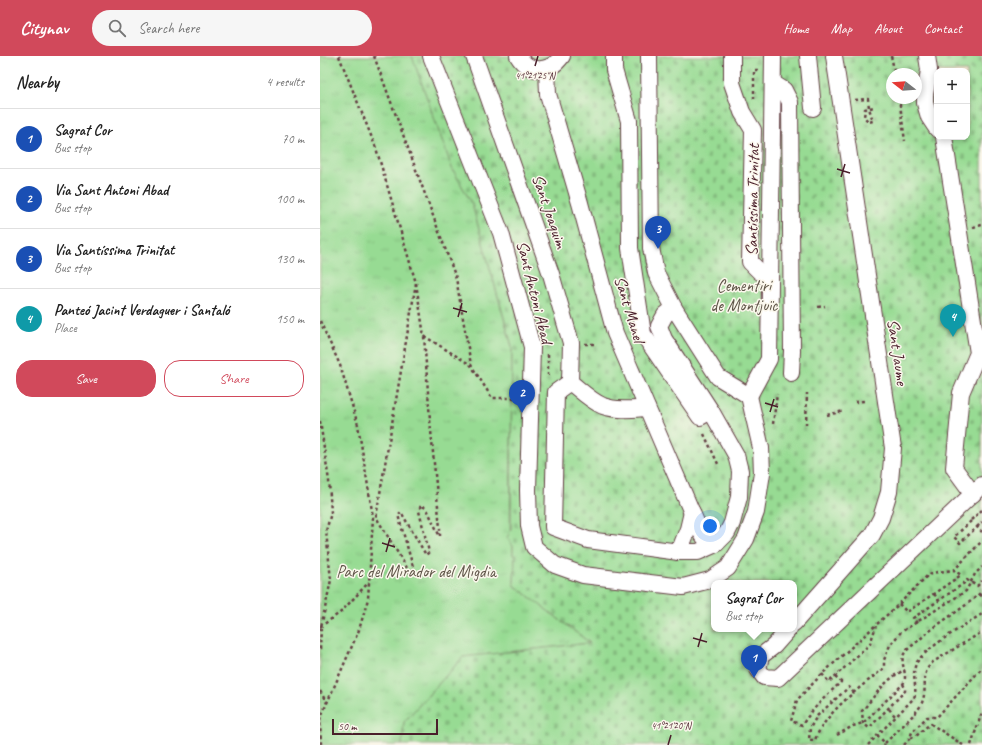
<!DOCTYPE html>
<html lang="en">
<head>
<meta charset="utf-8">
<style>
	body { margin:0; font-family:Caveat,sans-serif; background:#f6f6f6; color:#222 }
	.controls { position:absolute; right:12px; top:12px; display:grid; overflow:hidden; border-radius:8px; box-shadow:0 2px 6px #0003 }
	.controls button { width:36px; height:36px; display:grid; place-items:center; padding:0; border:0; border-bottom:1px solid #e0e0e0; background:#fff; color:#222; font:20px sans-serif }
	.compass { position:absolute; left:566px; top:12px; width:36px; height:36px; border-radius:50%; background:#fff; box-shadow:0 2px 6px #0003; rotate:287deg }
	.scale { position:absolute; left:12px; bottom:10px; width:106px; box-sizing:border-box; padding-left:4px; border:2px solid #4a1f2b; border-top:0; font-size:11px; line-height:14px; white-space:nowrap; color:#4a1f2b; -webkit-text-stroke:3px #fbf7ec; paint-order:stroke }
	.you { position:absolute; left:390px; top:470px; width:14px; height:14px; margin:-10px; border:3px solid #fff; border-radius:50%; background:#1a73e8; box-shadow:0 0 0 6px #1a73e833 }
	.badge { display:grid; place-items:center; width:26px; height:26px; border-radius:50%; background:#d1495b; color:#fff; font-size:13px; font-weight:700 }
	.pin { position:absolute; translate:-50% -33px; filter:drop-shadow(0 1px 2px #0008) }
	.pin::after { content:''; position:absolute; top:21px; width:14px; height:12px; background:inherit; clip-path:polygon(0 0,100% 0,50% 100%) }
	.popup { position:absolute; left:391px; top:524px; width:86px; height:52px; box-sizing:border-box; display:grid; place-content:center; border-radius:8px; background:#fff; filter:drop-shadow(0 1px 3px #0005); font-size:13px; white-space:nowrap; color:#767676 }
	.popup b { font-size:15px; color:#222 }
	.popup::after { content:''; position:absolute; left:50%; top:100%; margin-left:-8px; border:8px solid transparent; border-top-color:#fff }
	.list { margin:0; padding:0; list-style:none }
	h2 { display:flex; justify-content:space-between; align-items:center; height:52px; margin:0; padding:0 16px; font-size:17px }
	h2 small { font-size:13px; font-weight:400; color:#767676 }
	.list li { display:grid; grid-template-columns:26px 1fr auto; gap:12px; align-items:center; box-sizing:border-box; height:60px; padding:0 16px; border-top:1px solid #e0e0e0 }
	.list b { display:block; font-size:15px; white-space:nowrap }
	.list p { margin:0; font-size:13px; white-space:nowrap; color:#767676 }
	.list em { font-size:13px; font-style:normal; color:#767676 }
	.actions { display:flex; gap:8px; padding:12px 16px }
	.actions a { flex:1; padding:9px 0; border:1px solid #d1495b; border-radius:16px; text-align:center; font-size:14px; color:#d1495b }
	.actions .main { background:#d1495b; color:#fff }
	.icon { flex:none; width:22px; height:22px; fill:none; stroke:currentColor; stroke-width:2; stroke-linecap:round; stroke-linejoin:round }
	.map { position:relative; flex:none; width:662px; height:689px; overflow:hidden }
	header { display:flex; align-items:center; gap:24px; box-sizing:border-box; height:56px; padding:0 20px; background:#d1495b; color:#fff }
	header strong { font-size:19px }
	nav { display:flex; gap:22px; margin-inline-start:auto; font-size:14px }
	.search { width:280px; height:36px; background:#f6f6f6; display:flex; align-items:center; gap:10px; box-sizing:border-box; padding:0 14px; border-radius:22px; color:#767676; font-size:15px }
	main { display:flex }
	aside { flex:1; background:#fff }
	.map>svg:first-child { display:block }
</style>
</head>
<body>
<header>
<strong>Citynav</strong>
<div class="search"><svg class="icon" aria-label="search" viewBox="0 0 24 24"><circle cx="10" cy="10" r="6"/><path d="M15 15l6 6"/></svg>Search here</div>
<nav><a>Home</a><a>Map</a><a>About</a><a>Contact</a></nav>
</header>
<main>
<aside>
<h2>Nearby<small>4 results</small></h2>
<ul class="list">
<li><span class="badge" style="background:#1a4fb4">1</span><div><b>Sagrat Cor</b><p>Bus stop</p></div><em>70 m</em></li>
<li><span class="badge" style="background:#1a4fb4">2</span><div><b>Via Sant Antoni Abad</b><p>Bus stop</p></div><em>100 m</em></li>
<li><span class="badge" style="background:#1a4fb4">3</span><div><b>Via Santíssima Trinitat</b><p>Bus stop</p></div><em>130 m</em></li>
<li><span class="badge" style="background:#0f9aa8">4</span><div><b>Panteó Jacint Verdaguer i Santaló</b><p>Place</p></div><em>150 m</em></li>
</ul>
<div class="actions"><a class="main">Save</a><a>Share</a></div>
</aside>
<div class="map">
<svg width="662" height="689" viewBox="0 0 662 689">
	<defs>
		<pattern id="grass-tufts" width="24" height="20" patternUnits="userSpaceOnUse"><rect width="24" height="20" fill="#97db93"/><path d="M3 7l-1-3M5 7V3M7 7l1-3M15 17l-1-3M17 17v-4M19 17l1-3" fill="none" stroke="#84bc7f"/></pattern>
		<pattern id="cemetery-stones" width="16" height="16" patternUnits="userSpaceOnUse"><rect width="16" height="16" fill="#97db93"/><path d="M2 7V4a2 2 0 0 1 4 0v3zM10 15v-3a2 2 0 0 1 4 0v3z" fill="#84bc7f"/></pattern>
	</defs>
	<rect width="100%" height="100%" fill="#fbf7ec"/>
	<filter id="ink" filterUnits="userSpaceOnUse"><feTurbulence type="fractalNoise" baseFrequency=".025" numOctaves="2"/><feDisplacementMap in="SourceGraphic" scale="8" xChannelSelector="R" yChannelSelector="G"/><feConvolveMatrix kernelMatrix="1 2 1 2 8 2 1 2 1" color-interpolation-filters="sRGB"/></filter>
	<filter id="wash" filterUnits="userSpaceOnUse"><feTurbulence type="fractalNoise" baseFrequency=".012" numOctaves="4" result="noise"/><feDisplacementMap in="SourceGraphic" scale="16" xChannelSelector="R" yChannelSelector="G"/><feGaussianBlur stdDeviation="0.9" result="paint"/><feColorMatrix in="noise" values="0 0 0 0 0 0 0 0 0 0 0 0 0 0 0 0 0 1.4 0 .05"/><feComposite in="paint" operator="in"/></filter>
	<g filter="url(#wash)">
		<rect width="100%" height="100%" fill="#f3e5ca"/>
		<!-- grass -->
		<polygon fill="url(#grass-tufts)" stroke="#707d5f" points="0,0 92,0 132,112 152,148 192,291 190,486 193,490 193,499 195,500 194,529 270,587 143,601 84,666 82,689 0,689"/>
		<!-- cemetery -->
		<path fill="url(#cemetery-stones)" stroke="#707d5f" fill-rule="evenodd" d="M92 0H662V689H82L84 666 143 601 270 587 194 529 195 500 193 499V490L187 482 191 473 192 290 152 148 132 112ZM617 15H647V81H617ZM572 18H596V42H572ZM394 527H474V573H394Z"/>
	</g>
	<g filter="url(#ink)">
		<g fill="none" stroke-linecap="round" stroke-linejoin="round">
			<!-- minor casing -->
			<g stroke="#633d43" stroke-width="18">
				<g id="minor">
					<polyline points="111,0 181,177 212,291 208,434 209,470 214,491 235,509 263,519 363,531 390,524 408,512 426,483 436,456 442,417 441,392 429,340"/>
					<polyline points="154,0 231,218 251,287 250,326"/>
					<path d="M198 0C209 18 230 17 242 0"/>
					<polyline points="294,0 294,14 309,65 310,192 323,278 380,361 391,355"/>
					<polyline points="329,0 331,192 336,217 354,252 398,321 429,340"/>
					<polyline points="412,0 412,27 422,56 433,74 430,206 440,216 450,216"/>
					<polyline points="488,0 493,52"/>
					<polyline points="607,0 609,14 605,39 605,47 609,61 617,73"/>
					<polyline points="227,12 228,38 260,147 295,277 379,473 384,481 396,488"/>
					<polyline points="453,27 464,34 470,46 472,295 471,317"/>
					<polyline points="624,81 658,297 641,337 634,412 653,438"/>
					<polyline points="429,340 449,303 453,0"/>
					<path d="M327 352C313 353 297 355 283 350 271 345 260 334 250 326L236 336 233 471 268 484 359 496H378L396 488 407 477 412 467 419 441 420 415 416 399 391 355 344 283 339 270 345 259 354 252"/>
					<polyline points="359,496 368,473 372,456"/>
					<polyline points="474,567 552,479 561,462 569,436 573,392 514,0"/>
					<polyline points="469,573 454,590 441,600 438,613 444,621 458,622 662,429"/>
				</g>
			</g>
			<!-- path -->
			<g stroke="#633d43" stroke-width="2.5" stroke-dasharray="3 3" stroke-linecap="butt">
				<polyline points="19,0 56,92 96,227 104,280 110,364 120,472 120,480"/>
				<polyline points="54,0 136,222 151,309"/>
				<polyline points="571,0 575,18"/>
				<polyline points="579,42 585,85"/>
				<polyline points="434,43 434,14 439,14"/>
				<polyline points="535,44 548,43 549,52 553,65 549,66 544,61 545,53 554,51"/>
				<polyline points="579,45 590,43"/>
				<polyline points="653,171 662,169"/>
				<polyline points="96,227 56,461 90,517 94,514 78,459 81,456 106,499 109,496 99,455 101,449 107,453 120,481"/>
				<polyline points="498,251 505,250"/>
				<polyline points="0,265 20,309 38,369 53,461 48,543 39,574 0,663 1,689"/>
				<polyline points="104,280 151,309 172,342 197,342"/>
				<polyline points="265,288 276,288"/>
				<polyline points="228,298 228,322"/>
				<polyline points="535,346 544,345"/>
				<polyline points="507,359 524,355"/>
				<polyline points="0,365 9,425 11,457 6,475 11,524 1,571 0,594"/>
				<polyline points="453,368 457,338"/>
				<polyline points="486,369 487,337"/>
				<polyline points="384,378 399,410"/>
				<polyline points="651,464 662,454"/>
				<polyline points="651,465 634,481 640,487 657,471 662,476"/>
				<polyline points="657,471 662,466"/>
				<polyline points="614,538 619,544"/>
				<polyline points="659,538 662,541"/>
				<polyline points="579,548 587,556 590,554 641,519 634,514"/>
				<polyline points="597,567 593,562 643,528 647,524 657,530 662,525"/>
				<polyline points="0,571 21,556 49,526"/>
				<polyline points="502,618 509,626 550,588 556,570"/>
				<path d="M515 621 521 626C507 639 492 653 482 669L471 665 477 644 502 618 579 548 607 520 617 516 634 514 662 485"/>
				<path d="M583 628 585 632V635L549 672 543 667 542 655C554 641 567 621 585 614"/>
				<polyline points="0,635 7,647"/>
				<path d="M534 637 529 631 497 660 490 672 489 684H495C506 655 540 632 564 612V604L570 589 581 576 646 535 655 518 662 511"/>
				<polyline points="569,653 575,660"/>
				<path d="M517 679 533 670 543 667 583 628C589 619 579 607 584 598 587 593 593 589 598 585 618 566 643 554 662 535"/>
				<polyline points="557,679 565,687 564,689"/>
				<path d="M591 682C599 680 603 672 611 668L643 689"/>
				<path d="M565 687C574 678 596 658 601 649 609 632 599 618 613 606L662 576"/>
				<path d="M548 689 594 642C598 631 591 619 596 608 601 595 648 567 662 558"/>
				<polyline points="584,689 590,682 592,676 607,661 617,661 662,612"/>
				<polyline points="651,689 662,656"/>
			</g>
			<!-- minor -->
			<use href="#minor" stroke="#fff" stroke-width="16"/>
		</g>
	</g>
	<!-- ticks -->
	<path fill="none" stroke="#4a1f2b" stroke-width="1.5" d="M215 10 218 0M517 113 530 117M521 121 525 108M133 252 147 256M138 261 142 247M445 347 458 351M450 356 454 343M62 487 75 491M66 496 70 482M373 582 387 586M378 591 382 577M348 689 351 679"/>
	<g text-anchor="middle" stroke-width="3" stroke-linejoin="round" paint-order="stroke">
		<!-- street labels -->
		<g font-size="17" fill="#4a1f2b" stroke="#fbf7ec">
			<text transform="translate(432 144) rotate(-89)" y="6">Santíssima Trinitat</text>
			<text transform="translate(230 155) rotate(71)" y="6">Sant Joaquim</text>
			<text transform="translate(215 236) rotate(76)" y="6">Sant Antoni Abad</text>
			<text transform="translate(310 253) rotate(73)" y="6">Sant Manel</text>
			<text transform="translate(578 296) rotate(82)" y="6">Sant Jaume</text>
		</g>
		<!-- park labels -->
		<g font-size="17" fill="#61574a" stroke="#fbf7ec">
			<text x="424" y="235">Cementiri<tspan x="424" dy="20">de Montjuïc</tspan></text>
			<text x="96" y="521">Parc del Mirador del Migdia</text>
		</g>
	</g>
	<g font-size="10" text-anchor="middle" fill="#4a1f2b" stroke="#fbf7ec" stroke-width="3" stroke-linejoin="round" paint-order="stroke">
		<text x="215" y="23">41°21'25"N</text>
		<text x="351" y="673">41°21'20"N</text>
	</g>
</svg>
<div class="controls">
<button>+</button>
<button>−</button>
</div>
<svg class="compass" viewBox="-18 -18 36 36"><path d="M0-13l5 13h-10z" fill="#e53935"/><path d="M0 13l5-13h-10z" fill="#767676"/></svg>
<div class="scale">50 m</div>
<div class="you"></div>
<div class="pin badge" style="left:434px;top:622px;background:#1a4fb4">1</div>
<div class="popup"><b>Sagrat Cor</b>Bus stop</div>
<div class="pin badge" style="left:202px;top:357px;background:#1a4fb4">2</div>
<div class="pin badge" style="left:338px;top:193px;background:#1a4fb4">3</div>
<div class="pin badge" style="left:633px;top:281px;background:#0f9aa8">4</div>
</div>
</main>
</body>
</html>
